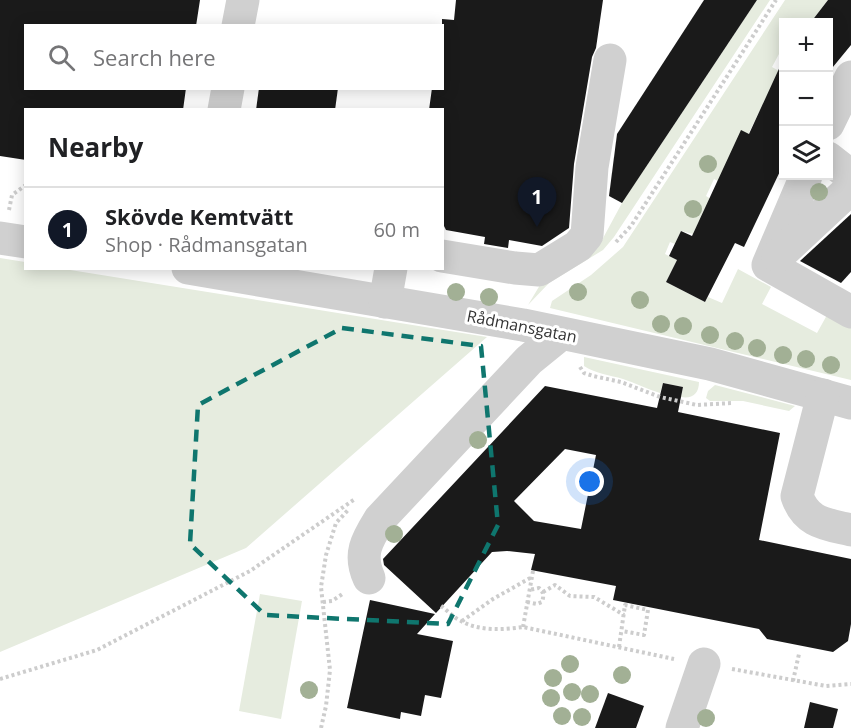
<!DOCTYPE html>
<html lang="en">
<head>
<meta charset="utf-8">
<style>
	body { margin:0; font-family:"Open Sans",sans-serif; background:#f6f6f6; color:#202124 }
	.controls { position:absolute; right:18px; top:18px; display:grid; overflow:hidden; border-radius:0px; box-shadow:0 3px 15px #0003 }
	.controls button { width:54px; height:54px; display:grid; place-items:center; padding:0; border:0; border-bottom:2px solid #e0e0e0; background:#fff; color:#202124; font:30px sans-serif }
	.you { position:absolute; left:590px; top:482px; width:21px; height:21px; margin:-15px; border:4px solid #fff; border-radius:50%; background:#1a73e8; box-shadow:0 0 0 9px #1a73e833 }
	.badge { display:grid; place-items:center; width:39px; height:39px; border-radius:50%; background:#111827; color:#fff; font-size:20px; font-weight:700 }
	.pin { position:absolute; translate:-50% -50px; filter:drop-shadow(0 2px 3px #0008) }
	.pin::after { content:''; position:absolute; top:32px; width:21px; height:18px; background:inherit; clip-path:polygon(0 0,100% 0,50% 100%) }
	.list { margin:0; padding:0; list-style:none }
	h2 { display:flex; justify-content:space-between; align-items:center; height:78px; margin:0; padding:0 24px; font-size:26px }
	h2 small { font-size:20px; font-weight:400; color:#757577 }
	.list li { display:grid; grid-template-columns:39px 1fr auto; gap:18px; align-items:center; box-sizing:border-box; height:84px; padding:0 24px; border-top:2px solid #e0e0e0 }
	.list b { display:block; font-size:22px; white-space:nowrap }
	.list p { margin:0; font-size:20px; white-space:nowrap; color:#757577 }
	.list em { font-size:20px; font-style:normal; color:#757577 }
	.icon { flex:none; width:33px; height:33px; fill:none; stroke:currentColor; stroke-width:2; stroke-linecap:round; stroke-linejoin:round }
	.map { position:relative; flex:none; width:851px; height:728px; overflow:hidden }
	.search { position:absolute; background:#fff; box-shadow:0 3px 15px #0003; left:24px; top:24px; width:420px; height:66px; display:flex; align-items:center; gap:15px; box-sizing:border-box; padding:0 21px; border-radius:0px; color:#757577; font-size:22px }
	.panel { position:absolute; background:#fff; box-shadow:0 3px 15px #0003; left:24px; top:108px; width:420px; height:162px; border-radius:0px }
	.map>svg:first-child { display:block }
</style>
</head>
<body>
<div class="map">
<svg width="851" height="728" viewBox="0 0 851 728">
	<rect width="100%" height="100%" fill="#fff"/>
	<!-- green -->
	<g fill="#e6ecdf">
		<polygon points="757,0 770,0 614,237 603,250 549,283 528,305 543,280 602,240 622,203"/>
		<polygon points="785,0 828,0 811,22 784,22 783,56 779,54 772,67 779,71 724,184 714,179 706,196 716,202 705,224 699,221 693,234 681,231 675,244 670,242 665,254 677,260 666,282 705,302 708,297 722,303 738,269 771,287 762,304 817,333 827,315 851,327 851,380 550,308 552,301 591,275 623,247"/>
		<polygon points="0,258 25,262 26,268 64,269 487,337 246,548 0,652"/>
		<path d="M584 357 699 382C699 394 692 399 681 397L683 387 663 383 660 393C647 389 635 383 623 379 610 375 596 374 584 366Z"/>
		<polygon points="715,385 795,406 789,411 743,401 710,401 706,398 708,391"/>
		<polygon points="260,594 302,601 281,719 239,711"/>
	</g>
	<!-- building -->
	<g fill="#1a1a1a" fill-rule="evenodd">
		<polygon points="0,0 200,0 196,26 26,26 26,88 186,88 183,110 26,110 26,160 0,156"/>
		<polygon points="456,0 603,0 596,48 592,57 574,164 569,228 542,246 509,240 508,248 484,244 485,237 446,230 442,222 442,110 429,110 432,88 442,88 442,19 454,20"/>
		<polygon points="704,0 757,0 622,203 609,196 617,134"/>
		<polygon points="828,0 851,0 851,45 828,73 828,22 811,22"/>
		<polygon points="783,60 783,165 744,247 735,243 705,302 666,282 677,260 669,256 681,231 692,236 741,130 749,134"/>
		<polygon points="259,88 338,88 335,110 256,110"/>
		<polygon points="851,214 851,272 841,283 800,261"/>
		<path d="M663 383 683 387 678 412 780 433 759 540 851 559V624L848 641 833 652 767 639 759 629 613 600 616 586 531 570 535 554 507 551 492 552 436 613 384 565 383 559 545 386 657 408ZM565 449 596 455 581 529 534 521 514 501Z"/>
		<polygon points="370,600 435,614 417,634 453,641 441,698 425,695 421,716 401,712 400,719 347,708"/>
		<polygon points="608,693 644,706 636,728 595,728"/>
		<polygon points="810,702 838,709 833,728 804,728"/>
	</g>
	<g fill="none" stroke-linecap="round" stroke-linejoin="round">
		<!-- path -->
		<g stroke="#cdcdcd" stroke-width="4" stroke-dasharray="3 3" stroke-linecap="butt">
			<polyline points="9,210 12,195 26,185"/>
			<polyline points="616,242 631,226 776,0"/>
			<polyline points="580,367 584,373 593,376 621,382 660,397 697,405 733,403"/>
			<polyline points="543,592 555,585 570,596 594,597 624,615"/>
			<polyline points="323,602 332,601 344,593"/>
			<path d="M527 602 537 604 542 602C544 595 544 593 539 588L529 590"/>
			<path d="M441 606C448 611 454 618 461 621 478 631 503 630 523 627L674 659"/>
			<polyline points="462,621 493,599 532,577"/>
			<polyline points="523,627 533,571"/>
			<polyline points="619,647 625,605 648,610 644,635 622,631"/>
			<polyline points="732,669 826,686 851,684"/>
			<polyline points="0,679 97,650 250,571 355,499"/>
			<polyline points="793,681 799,654"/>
			<polyline points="321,728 326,706 330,670 321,587 326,555 336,523 349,509"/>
		</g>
		<!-- minor -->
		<g stroke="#d0d0d0" stroke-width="33">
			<polyline points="238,26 243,0"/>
			<polyline points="224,110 228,88"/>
			<polyline points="828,124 851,77"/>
			<polyline points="828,158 851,176"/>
			<polyline points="806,176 768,265 851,312"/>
			<polyline points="0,238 26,242"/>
			<polyline points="442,256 515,268 539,270 578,246 587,235 592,167 610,60"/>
			<polyline points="778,256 851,188"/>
			<polyline points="188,268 523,325 710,364 851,403"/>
			<polyline points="385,302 391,268"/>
			<path d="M823 395 797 496C806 523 826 524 851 530"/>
			<path d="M369 578C358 554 367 540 380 519L529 360 561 334"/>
			<polyline points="682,728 704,664"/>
		</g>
	</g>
	<!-- trees -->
	<g fill="#a2b095">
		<circle cx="708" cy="164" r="9"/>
		<circle cx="819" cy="192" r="9"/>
		<circle cx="693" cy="209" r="9"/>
		<circle cx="456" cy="292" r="9"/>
		<circle cx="578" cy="292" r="9"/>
		<circle cx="489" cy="297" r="9"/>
		<circle cx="640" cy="300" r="9"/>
		<circle cx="661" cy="324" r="9"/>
		<circle cx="683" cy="326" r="9"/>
		<circle cx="710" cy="335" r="9"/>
		<circle cx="735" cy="341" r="9"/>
		<circle cx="757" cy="348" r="9"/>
		<circle cx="783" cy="355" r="9"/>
		<circle cx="806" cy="359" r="9"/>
		<circle cx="831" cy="365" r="9"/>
		<circle cx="478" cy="440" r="9"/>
		<circle cx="394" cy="534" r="9"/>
		<circle cx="570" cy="664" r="9"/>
		<circle cx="622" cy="675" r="9"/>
		<circle cx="553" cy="678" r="9"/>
		<circle cx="309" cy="690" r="9"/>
		<circle cx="572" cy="692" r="9"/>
		<circle cx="590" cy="694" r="9"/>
		<circle cx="551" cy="698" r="9"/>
		<circle cx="562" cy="716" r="9"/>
		<circle cx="582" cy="717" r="9"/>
		<circle cx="706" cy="718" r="9"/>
	</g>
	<!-- marked area -->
	<path fill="none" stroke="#0f766e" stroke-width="4.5" stroke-dasharray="12 8" stroke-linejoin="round" d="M342 328 481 346 498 525 448 624 265 615 190 544 198 405Z"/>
	<g text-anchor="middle" stroke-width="6" stroke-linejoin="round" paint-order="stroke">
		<!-- street labels -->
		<g font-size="16" fill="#333" stroke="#fff">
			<text transform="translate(522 326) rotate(11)" y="6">Rådmansgatan</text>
		</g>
	</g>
</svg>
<div class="controls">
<button>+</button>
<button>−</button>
<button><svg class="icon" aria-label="layers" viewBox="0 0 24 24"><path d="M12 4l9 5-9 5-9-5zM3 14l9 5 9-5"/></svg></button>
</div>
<div class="you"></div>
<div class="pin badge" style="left:537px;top:227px">1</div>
<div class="search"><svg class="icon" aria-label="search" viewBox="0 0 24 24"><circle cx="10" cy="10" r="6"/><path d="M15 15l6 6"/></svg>Search here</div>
<section class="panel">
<h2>Nearby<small></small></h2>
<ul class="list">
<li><span class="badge">1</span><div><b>Skövde Kemtvätt</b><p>Shop · Rådmansgatan</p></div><em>60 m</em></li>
</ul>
</section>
</div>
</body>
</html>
